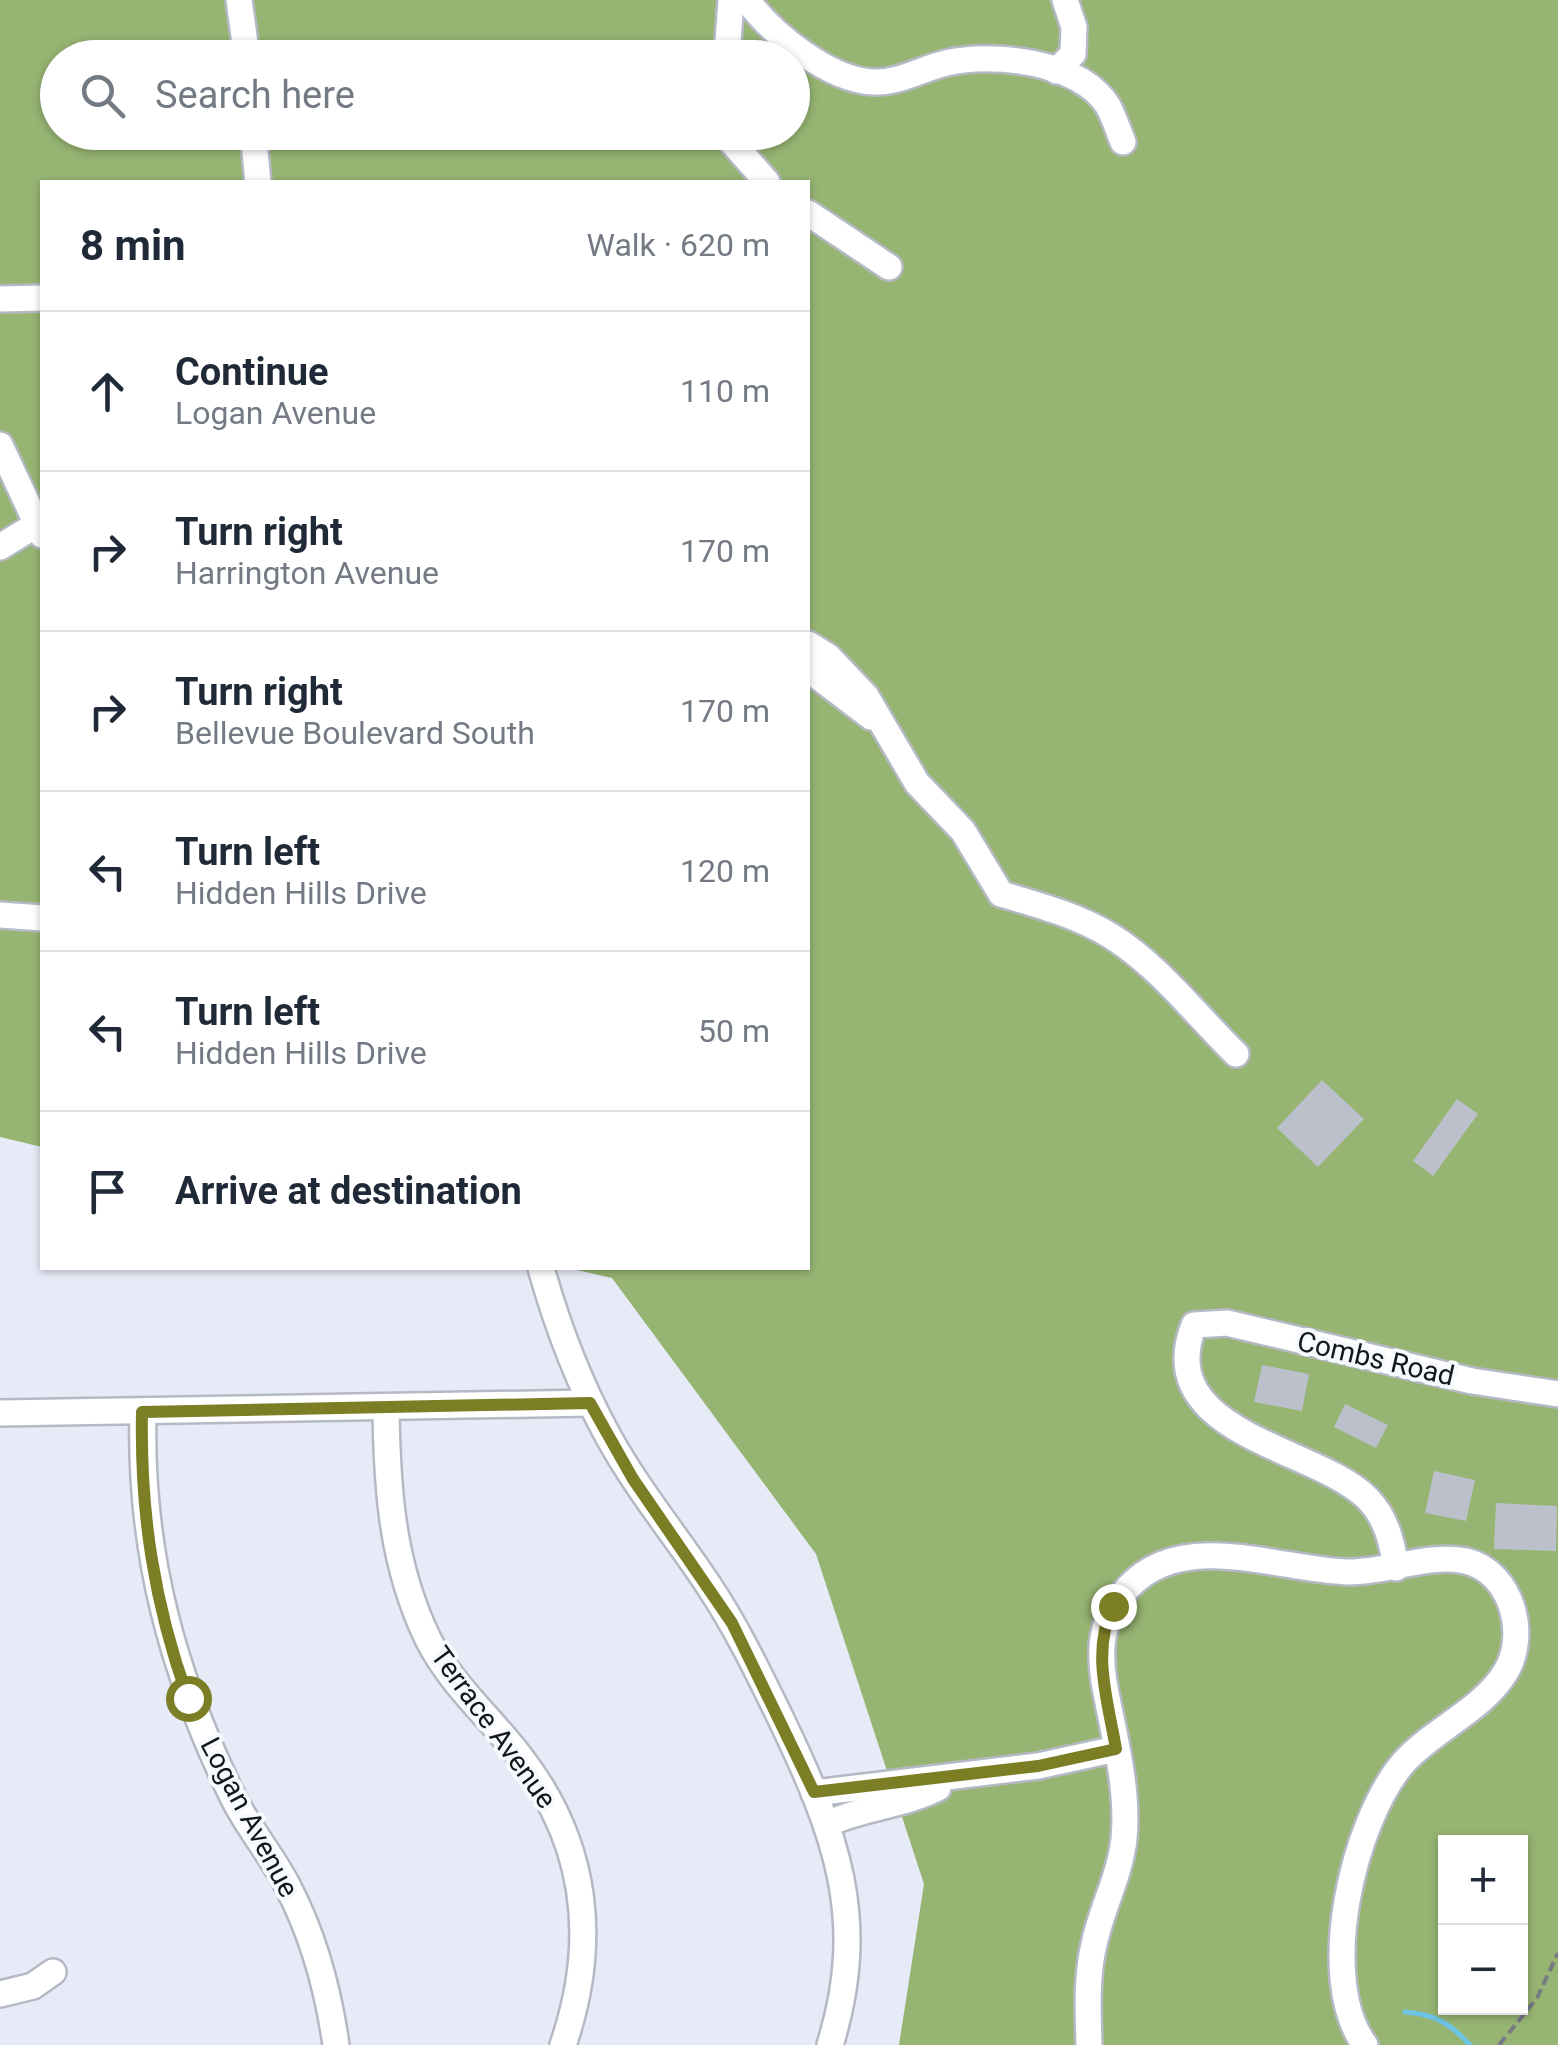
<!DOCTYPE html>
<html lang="en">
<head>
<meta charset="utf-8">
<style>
	body { margin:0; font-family:Roboto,sans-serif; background:#f6f6f7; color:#1f2937 }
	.controls { position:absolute; right:30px; bottom:30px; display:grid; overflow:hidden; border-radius:0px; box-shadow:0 2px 8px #0004 }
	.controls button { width:90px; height:90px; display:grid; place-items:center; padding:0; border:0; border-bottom:2px solid #e0e1e3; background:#fff; color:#1f2937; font:50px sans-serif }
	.stop { position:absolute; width:30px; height:30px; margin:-22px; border:8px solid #7c7e26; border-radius:50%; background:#fff }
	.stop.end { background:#7c7e26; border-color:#fff; box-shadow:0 2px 10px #0008 }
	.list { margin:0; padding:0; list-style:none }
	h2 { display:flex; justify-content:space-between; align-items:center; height:130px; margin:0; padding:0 40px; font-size:42px }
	h2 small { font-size:32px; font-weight:400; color:#747a83 }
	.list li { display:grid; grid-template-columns:65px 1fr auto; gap:30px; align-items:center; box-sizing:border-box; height:160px; padding:0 40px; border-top:2px solid #e0e1e3 }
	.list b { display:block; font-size:38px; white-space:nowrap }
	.list p { margin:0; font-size:32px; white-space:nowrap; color:#747a83 }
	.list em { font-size:32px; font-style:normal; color:#747a83 }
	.icon { flex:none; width:55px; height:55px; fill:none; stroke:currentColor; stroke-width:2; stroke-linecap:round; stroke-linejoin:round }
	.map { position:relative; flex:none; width:1558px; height:2045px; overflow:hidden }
	.search { position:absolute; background:#fff; box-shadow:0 2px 8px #0004; left:40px; top:40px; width:770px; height:110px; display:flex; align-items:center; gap:25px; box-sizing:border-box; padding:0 35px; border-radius:55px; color:#747a83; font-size:38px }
	.panel { position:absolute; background:#fff; box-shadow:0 2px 8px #0004; left:40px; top:180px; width:770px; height:1090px; border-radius:0px }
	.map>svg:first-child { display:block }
</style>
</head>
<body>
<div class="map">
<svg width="1558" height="2045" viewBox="0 0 1558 2045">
	<rect width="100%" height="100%" fill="#e6ebf7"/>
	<!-- forest -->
	<path fill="#96b472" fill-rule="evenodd" d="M0 0H1558V2045H899L924 1884 816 1554 612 1278 568 1268H808V182H42V1147L0 1137ZM58 58H792V132H58ZM1446 1842H1520V2008H1446Z"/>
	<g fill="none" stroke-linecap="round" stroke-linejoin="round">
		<!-- stream -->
		<path stroke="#6dc4e4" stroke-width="5" d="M1405 2012C1434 2014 1450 2023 1470 2045"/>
	</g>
	<!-- building -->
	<g fill="#bbc0cb">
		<polygon points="1322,1080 1364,1119 1318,1167 1277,1128"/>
		<polygon points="1457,1099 1478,1114 1433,1176 1413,1161"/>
		<polygon points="1262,1365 1309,1374 1302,1411 1254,1402"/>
		<polygon points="1345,1404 1388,1425 1376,1448 1334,1427"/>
		<polygon points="1434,1471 1475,1480 1466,1521 1425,1513"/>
		<polygon points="1496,1503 1557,1506 1556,1551 1494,1549"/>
	</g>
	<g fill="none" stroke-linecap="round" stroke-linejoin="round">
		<!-- minor casing -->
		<g stroke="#b4b9c4" stroke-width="30">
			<g id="minor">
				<polyline points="239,0 247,58"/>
				<path d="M747 0C772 34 829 80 873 82 899 83 921 69 946 63 992 52 1080 61 1108 106 1114 117 1118 130 1123 142"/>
				<polyline points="722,58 728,41 731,0"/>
				<polyline points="1056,71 1073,54 1074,27 1065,0"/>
				<polyline points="253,132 258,182"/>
				<polyline points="723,132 767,182"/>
				<polyline points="808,213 889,267"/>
				<polyline points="0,299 42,298"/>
				<polyline points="0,445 42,535"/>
				<polyline points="0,547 36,525"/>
				<path d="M808 644 829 657 866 696 917 783 963 831 1001 894C1038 905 1077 915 1111 936 1158 965 1196 1015 1236 1054"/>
				<polyline points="808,669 871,717"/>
				<polyline points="0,915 42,918"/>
				<path d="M541 1268C557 1325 579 1383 608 1436 637 1489 676 1536 709 1586 737 1628 759 1674 781 1719 836 1834 869 1919 830 2045"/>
				<path d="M386 1409C387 1489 392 1565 428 1639 451 1685 491 1718 521 1758 588 1845 598 1943 563 2045"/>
				<path d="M143 1412C139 1552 173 1676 235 1801 250 1830 272 1856 287 1885 314 1936 328 1989 336 2045"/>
				<polyline points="0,1413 591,1403"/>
				<path d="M1396 1568C1392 1541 1386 1517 1367 1498 1316 1447 1151 1434 1194 1325L1227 1323 1472 1381 1558 1394"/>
				<polyline points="814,1793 1038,1766 1116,1749"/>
				<path d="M827 1824C863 1807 903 1806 938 1788"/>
				<polyline points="0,1994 33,1986 53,1972"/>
				<path d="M1089 2045C1088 2009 1086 1975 1095 1940 1103 1906 1120 1874 1124 1839 1129 1786 1113 1733 1104 1682 1099 1650 1101 1623 1121 1596 1174 1525 1273 1569 1347 1572 1386 1573 1428 1553 1466 1561 1512 1572 1529 1635 1505 1673 1481 1711 1434 1729 1404 1762 1353 1821 1316 1979 1365 2045"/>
			</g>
		</g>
		<!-- path -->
		<polyline stroke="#777b82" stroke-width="4" stroke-dasharray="10 5" stroke-linecap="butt" points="1499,2045 1537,1998 1558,1953"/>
		<!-- minor -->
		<use href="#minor" stroke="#fff" stroke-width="25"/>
	</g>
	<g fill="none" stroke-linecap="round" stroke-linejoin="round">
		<!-- route -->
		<path stroke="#7c7e26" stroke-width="12" d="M188 1698C154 1604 140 1512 142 1412L590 1403 633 1479 732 1623 814 1792 1038 1766 1116 1749C1108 1701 1091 1652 1113 1606"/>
	</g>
	<g text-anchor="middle" stroke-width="8" stroke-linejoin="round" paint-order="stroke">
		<!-- street labels -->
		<g font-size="28" fill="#141619" stroke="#f6f9fd">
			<text transform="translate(1376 1358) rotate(13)" y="10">Combs Road</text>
			<text transform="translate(494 1727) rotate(54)" y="10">Terrace Avenue</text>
			<text transform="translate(250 1817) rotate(62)" y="10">Logan Avenue</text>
		</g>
	</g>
</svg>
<div class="controls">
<button>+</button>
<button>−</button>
</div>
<div class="stop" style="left:188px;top:1698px"></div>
<div class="stop end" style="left:1113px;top:1606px"></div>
<div class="search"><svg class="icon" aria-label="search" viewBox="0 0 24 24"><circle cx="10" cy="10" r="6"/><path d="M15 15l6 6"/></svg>Search here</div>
<section class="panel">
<h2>8 min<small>Walk · 620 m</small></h2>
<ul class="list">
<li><svg class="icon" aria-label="ahead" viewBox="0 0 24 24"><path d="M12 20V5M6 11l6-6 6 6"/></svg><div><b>Continue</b><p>Logan Avenue</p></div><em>110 m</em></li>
<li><svg class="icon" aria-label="right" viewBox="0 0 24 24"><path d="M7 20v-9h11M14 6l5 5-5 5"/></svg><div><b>Turn right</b><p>Harrington Avenue</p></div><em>170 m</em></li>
<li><svg class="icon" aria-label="right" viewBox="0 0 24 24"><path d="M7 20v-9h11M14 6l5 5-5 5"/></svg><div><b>Turn right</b><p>Bellevue Boulevard South</p></div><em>170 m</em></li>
<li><svg class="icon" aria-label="left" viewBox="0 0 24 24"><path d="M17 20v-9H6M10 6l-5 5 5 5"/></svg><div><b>Turn left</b><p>Hidden Hills Drive</p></div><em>120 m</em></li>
<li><svg class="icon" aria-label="left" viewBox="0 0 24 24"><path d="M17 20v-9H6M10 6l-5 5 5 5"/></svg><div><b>Turn left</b><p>Hidden Hills Drive</p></div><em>50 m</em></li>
<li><svg class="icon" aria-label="arrive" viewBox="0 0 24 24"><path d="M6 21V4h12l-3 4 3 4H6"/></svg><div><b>Arrive at destination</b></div></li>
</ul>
</section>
</div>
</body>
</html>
